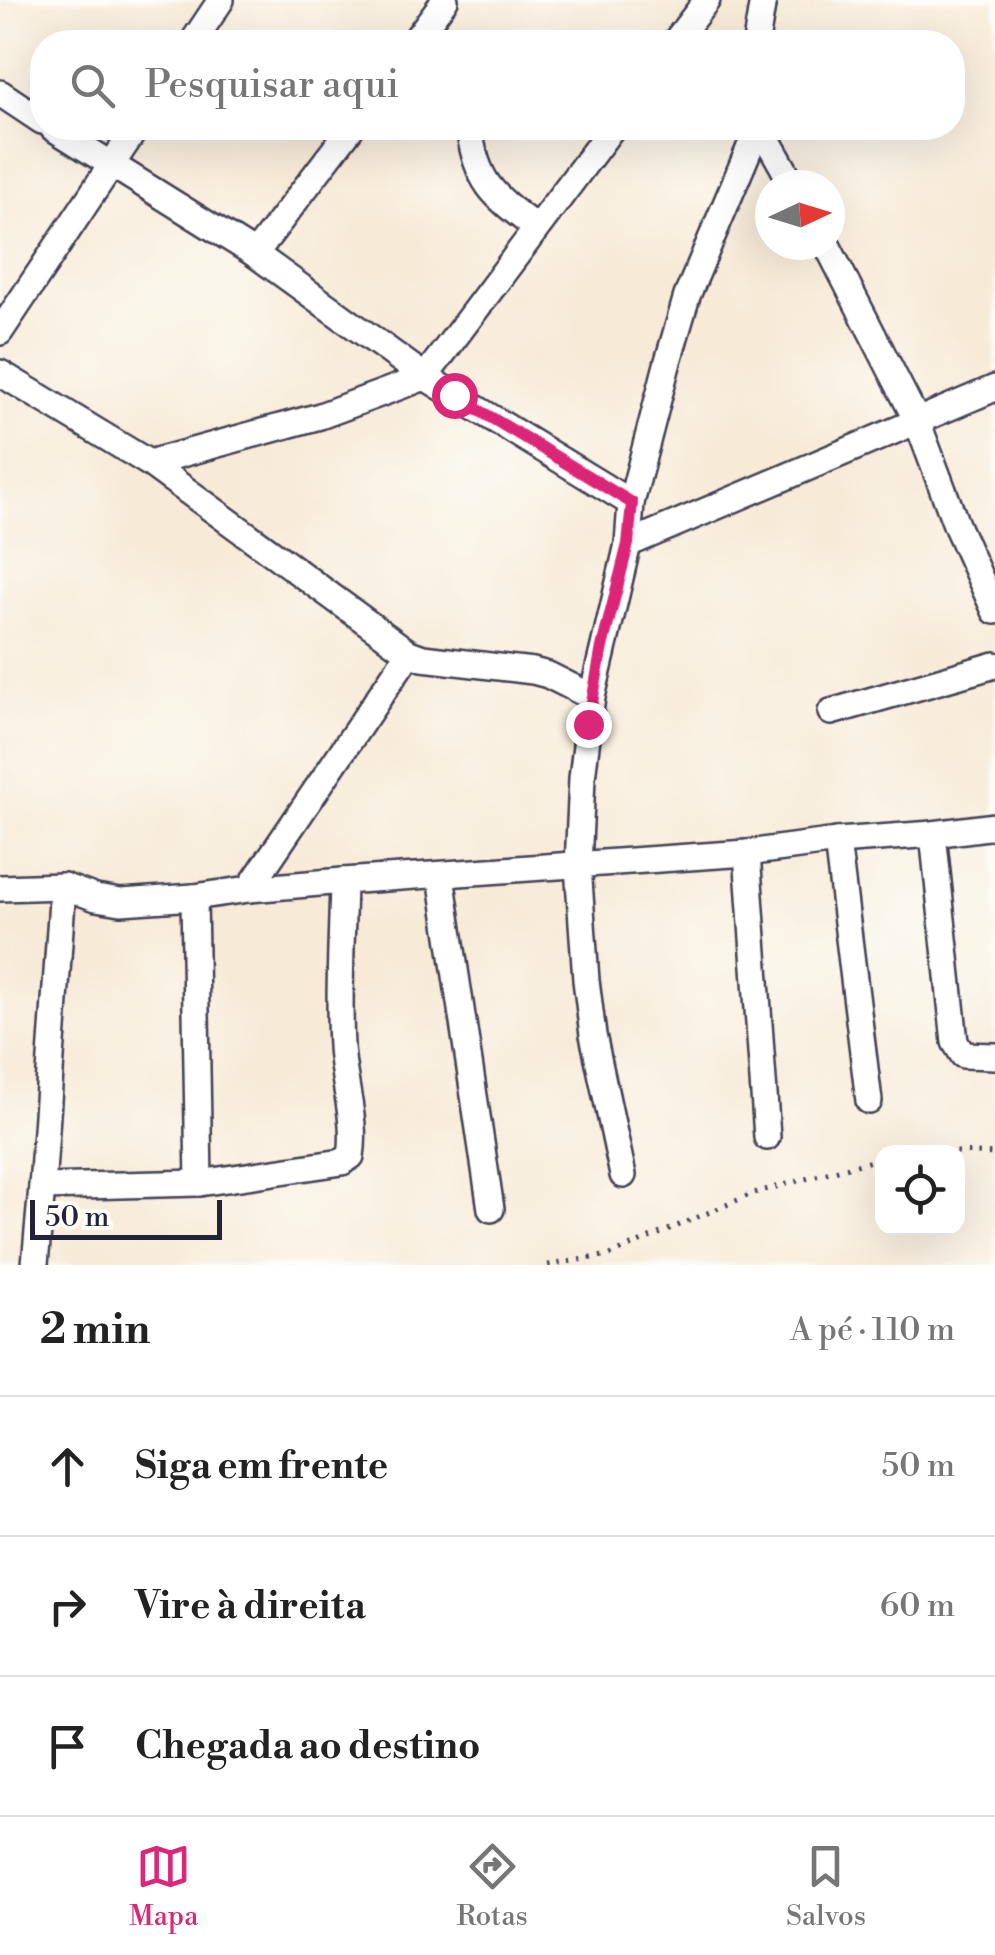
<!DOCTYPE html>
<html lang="pt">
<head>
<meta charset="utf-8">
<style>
	body { margin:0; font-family:"Libre Bodoni",serif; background:#f6f6f6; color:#222 }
	.controls { position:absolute; right:30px; bottom:30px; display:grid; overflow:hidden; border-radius:20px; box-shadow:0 10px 40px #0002 }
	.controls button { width:90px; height:90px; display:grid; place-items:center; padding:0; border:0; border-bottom:2px solid #e0e0e0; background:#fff; color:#222; font:50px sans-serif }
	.compass { position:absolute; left:755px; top:170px; width:90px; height:90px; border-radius:50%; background:#fff; box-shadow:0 10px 40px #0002; rotate:86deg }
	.scale { position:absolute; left:30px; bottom:25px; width:192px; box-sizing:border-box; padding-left:10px; border:5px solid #22223b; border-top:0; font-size:28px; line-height:35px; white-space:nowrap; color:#22223b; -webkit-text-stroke:8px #fdfcf7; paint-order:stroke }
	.stop { position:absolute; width:30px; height:30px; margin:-22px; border:8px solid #db2777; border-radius:50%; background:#fff }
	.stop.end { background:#db2777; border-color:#fff; box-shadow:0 2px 10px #0008 }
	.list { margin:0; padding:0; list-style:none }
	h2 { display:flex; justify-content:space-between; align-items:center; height:130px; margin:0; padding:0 40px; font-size:42px }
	h2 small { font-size:32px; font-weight:400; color:#767676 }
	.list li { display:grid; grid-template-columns:65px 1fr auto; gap:30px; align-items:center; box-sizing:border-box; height:140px; padding:0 40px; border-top:2px solid #e0e0e0 }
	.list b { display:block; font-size:38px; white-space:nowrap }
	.list em { font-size:32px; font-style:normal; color:#767676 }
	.icon { flex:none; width:55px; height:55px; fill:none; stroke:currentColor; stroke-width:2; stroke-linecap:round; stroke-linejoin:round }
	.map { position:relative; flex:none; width:995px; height:1265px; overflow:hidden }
	.search { position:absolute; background:#fff; box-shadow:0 10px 40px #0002; left:30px; right:30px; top:30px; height:110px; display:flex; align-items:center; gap:25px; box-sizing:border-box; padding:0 35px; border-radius:40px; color:#767676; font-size:38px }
	.sheet { height:550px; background:#fff }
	nav { display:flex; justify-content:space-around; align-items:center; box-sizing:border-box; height:140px; border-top:2px solid #e0e0e0; background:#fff; font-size:28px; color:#767676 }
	nav a { display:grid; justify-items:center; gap:5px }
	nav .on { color:#db2777 }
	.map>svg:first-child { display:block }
</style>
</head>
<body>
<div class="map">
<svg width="995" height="1265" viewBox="0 0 995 1265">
	<rect width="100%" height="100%" fill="#fdfcf7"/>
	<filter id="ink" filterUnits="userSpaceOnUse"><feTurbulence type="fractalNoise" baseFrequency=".01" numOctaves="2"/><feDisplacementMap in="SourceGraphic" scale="20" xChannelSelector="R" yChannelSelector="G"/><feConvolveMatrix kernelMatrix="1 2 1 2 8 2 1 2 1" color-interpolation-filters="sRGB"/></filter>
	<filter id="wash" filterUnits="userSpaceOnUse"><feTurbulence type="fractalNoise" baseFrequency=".0048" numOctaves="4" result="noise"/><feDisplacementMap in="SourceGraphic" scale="40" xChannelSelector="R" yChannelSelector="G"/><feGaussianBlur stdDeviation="2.25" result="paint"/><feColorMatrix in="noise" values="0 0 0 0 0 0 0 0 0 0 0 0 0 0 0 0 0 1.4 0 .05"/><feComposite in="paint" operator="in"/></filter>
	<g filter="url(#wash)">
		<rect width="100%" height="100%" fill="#f7ebd8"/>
	</g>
	<g filter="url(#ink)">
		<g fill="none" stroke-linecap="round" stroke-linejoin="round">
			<!-- minor casing -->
			<g stroke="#424053" stroke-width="30">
				<g id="minor">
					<polyline points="193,42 221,0"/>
					<polyline points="414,42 445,0"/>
					<polyline points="675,42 707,0"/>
					<polyline points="756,42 763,0"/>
					<polyline points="0,93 42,121"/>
					<polyline points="53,128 255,254 425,377 631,503"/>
					<path d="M469 128C477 184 493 195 536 228"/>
					<polyline points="761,128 793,185"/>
					<polyline points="827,245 917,421 957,527 995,611"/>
					<polyline points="255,254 351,128"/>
					<polyline points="0,332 136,128"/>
					<polyline points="0,373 149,463 409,653 423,658 533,671 548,675 592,697"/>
					<polyline points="149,463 320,416 425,377 612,128"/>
					<polyline points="628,544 995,388"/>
					<polyline points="831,712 995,665"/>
					<polyline points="933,834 955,1042 963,1055 995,1056"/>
					<polyline points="837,841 869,1101"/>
					<polyline points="747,853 767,1137"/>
					<polyline points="441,876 491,1209"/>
					<polyline points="0,888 63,886 96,898 121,902 194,897 249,889 343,881 747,853 837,841 933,834 995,826"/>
					<polyline points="249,889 409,653"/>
					<polyline points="194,897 199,1183"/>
					<polyline points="623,1175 593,1035 586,980 578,866 582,778 592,697 628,544 631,503 668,361 687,296 758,128"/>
					<path d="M42 1187 199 1183 342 1162 351 1156C357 1120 343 1083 341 1046 338 992 342 936 343 881"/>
					<polyline points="35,1264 42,1187 63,886"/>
				</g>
			</g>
			<!-- path -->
			<g stroke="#424053" stroke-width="5" stroke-dasharray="2.5 8" stroke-linecap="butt">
				<polyline points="925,1152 940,1151 995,1154"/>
				<polyline points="548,1265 610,1255 754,1193 882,1158"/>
			</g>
			<!-- minor -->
			<use href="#minor" stroke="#fff" stroke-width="25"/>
		</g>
	</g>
	<g fill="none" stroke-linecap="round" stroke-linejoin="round" filter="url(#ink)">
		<!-- route -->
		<polyline stroke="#db2777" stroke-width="12" points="454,395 632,503 628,544 602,647 588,724"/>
	</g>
</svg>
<div class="controls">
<button><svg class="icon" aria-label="locate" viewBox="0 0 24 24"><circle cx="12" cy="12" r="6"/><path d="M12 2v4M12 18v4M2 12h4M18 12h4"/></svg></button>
</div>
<svg class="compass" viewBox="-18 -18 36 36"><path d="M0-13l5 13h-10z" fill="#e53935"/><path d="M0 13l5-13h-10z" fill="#767676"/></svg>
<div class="scale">50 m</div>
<div class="stop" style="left:454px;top:395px"></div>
<div class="stop end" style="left:588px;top:724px"></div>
<div class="search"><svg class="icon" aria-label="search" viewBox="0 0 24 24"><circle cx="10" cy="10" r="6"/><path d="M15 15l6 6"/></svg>Pesquisar aqui</div>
</div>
<section class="sheet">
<h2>2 min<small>A pé · 110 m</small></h2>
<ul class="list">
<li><svg class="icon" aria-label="ahead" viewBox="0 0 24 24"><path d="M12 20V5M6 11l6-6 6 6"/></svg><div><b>Siga em frente</b></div><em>50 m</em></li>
<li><svg class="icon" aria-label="right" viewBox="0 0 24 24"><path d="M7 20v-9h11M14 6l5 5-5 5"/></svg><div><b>Vire à direita</b></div><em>60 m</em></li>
<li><svg class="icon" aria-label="arrive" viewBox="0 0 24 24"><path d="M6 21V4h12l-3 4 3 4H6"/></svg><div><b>Chegada ao destino</b></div></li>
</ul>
</section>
<nav>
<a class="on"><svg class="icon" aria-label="map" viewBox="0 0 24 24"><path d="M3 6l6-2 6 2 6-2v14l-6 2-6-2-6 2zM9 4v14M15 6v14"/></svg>Mapa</a>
<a><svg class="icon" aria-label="directions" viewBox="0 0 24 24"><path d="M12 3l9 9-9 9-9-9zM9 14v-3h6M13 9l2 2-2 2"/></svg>Rotas</a>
<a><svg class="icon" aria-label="saved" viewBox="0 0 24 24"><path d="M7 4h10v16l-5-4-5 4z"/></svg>Salvos</a>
</nav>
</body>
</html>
